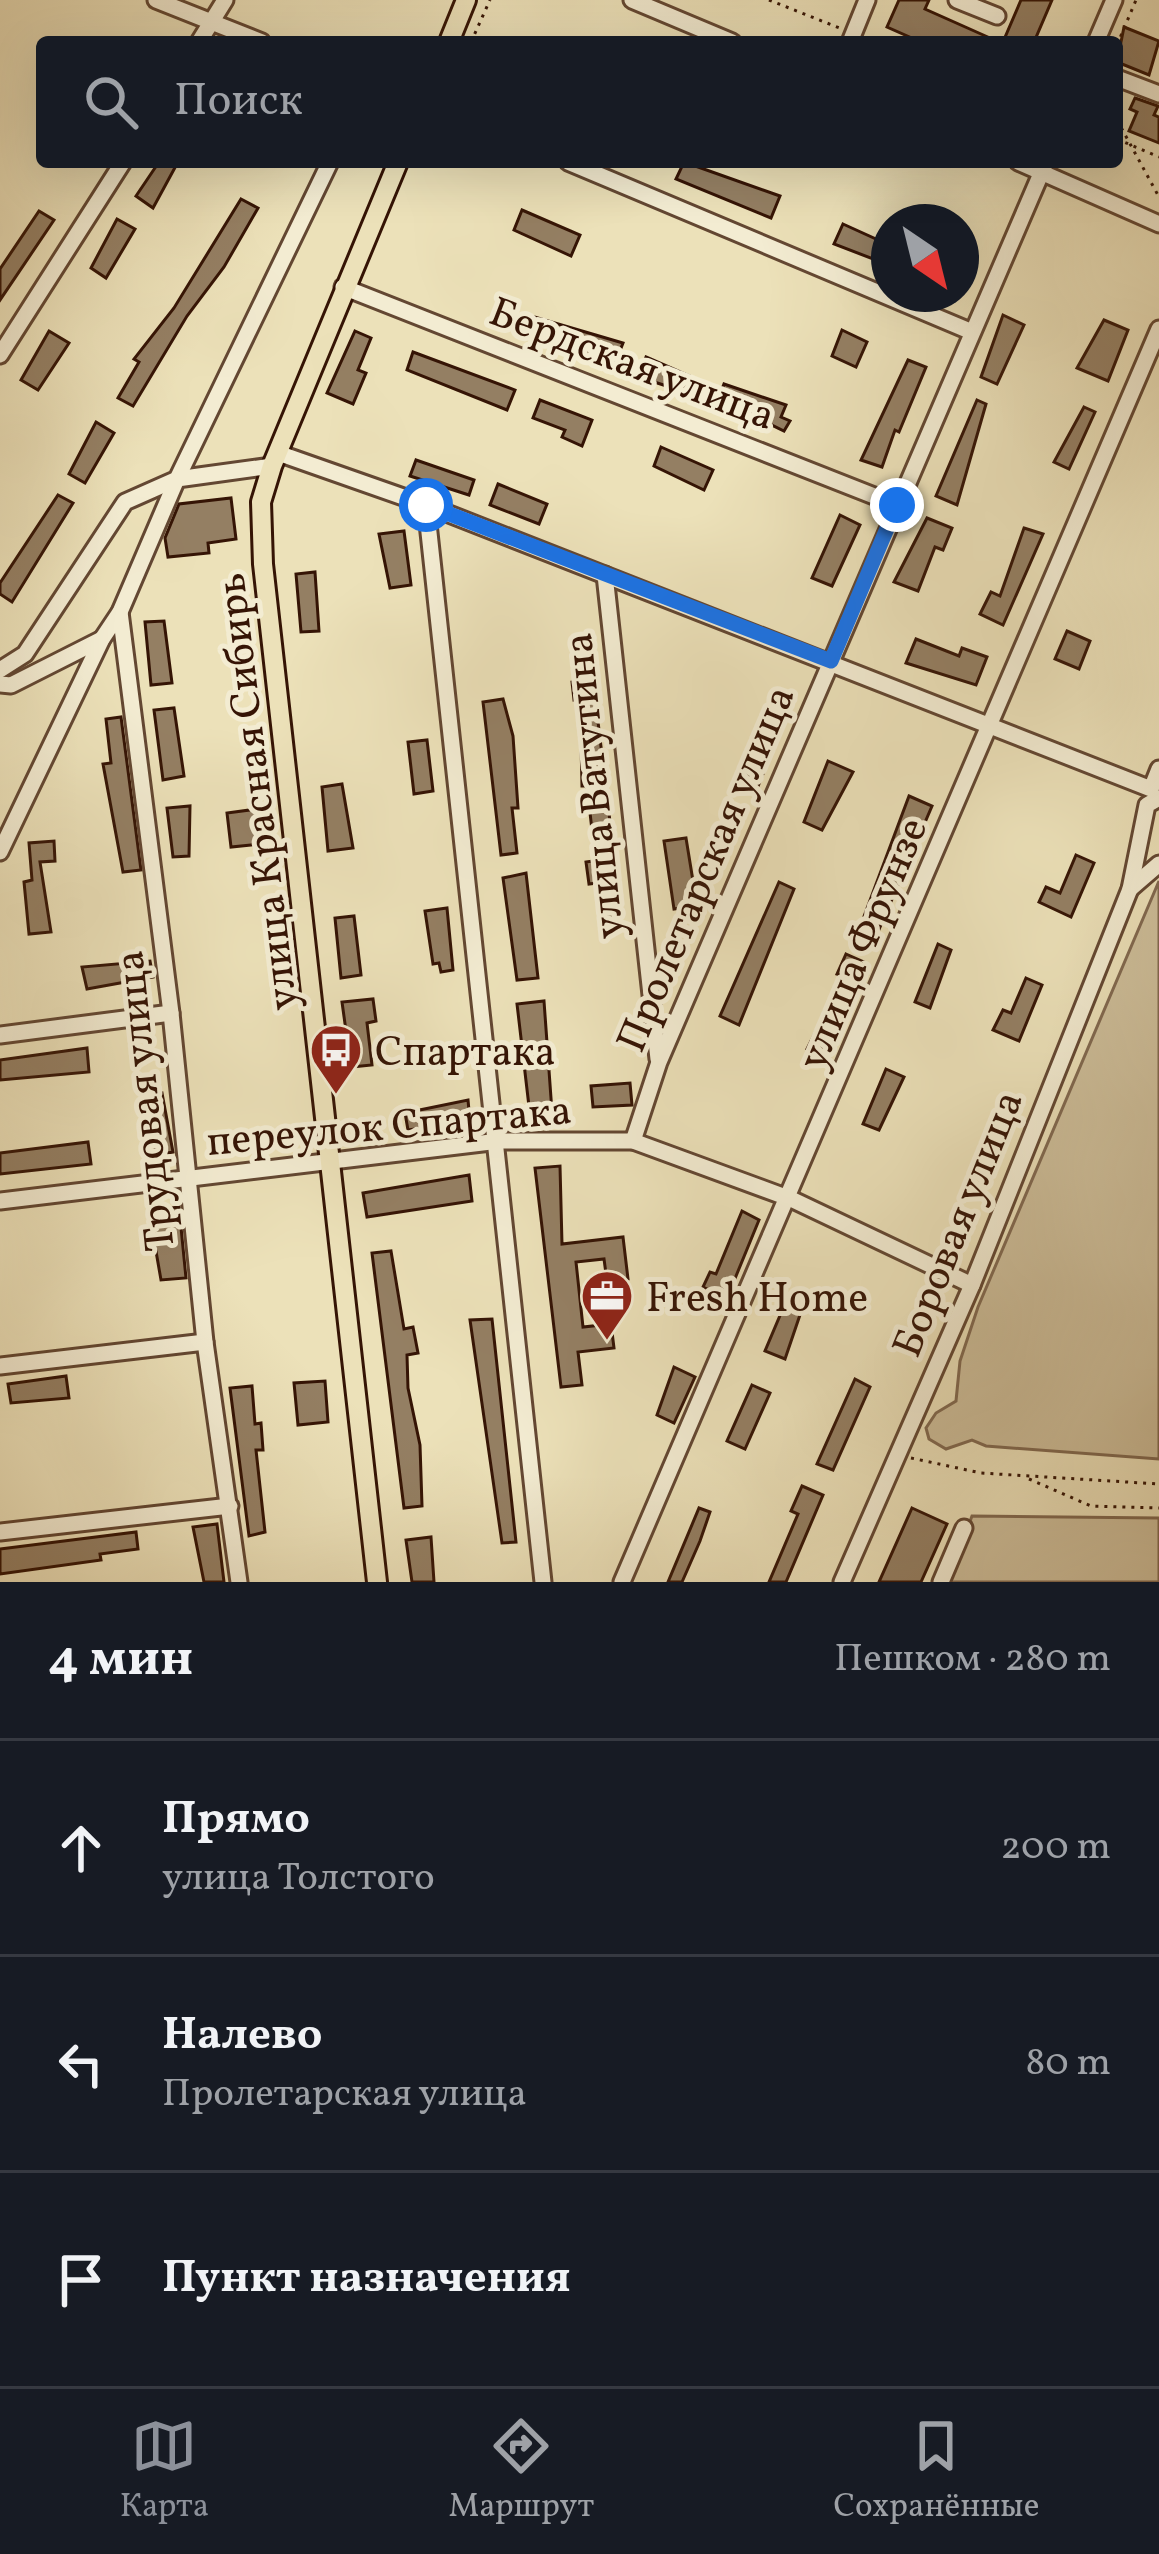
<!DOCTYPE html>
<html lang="ru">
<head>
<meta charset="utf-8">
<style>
	body { margin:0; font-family:Vollkorn,serif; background:#20242c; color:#f1f3f6 }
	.compass { position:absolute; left:871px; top:204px; width:108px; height:108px; border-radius:50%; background:#171b24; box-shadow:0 12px 48px #0002; rotate:145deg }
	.stop { position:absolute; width:36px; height:36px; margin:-27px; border:9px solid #1a73e8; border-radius:50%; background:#fff }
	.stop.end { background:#1a73e8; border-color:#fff; box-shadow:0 3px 12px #0008 }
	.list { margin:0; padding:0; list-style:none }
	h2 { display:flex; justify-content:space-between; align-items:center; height:156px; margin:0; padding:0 48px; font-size:51px }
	h2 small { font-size:39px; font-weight:400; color:#9ea1a6 }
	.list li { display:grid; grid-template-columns:78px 1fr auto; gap:36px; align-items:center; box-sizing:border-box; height:216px; padding:0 48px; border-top:3px solid #363941 }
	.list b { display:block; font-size:45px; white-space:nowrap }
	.list p { margin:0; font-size:39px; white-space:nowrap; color:#9ea1a6 }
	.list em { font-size:39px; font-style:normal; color:#9ea1a6 }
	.icon { flex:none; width:66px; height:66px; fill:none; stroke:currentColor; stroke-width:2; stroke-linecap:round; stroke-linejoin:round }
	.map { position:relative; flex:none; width:1159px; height:1582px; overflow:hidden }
	.search { position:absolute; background:#171b24; box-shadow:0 12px 48px #0002; left:36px; right:36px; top:36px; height:132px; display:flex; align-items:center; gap:30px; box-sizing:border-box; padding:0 42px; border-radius:12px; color:#9ea1a6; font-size:45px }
	.sheet { height:804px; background:#171b24 }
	nav { display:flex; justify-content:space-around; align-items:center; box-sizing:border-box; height:168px; border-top:3px solid #363941; background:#171b24; font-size:33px; color:#9ea1a6 }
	nav a { display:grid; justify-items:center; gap:6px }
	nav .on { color:#8c9099 }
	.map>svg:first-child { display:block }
</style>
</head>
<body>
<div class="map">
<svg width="1159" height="1582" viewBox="0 0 1159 1582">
	<rect width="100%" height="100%" fill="#ece1b9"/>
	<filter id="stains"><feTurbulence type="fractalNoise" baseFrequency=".00167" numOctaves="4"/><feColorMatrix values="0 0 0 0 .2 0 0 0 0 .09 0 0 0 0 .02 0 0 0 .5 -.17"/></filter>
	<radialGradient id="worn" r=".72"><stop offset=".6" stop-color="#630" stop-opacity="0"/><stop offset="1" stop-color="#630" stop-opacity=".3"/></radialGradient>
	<!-- green -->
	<g fill="#cdbe9a" stroke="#816950" stroke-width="3">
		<polygon points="1159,881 1159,1459 986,1446 972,1440 946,1449 929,1439 926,1428 936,1413 956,1401 960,1361 978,1307"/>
		<polygon points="972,1516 1159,1518 1159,1582 947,1582"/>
	</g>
	<!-- building -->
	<g fill="#947f63" stroke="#351405" stroke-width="3">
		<polygon points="899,0 929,0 925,9 999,42 921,42 887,27"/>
		<polygon points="1021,0 1052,0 1034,42 1003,42"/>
		<polygon points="1124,27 1159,41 1149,75 1117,62"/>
		<polygon points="1135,98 1158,106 1154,115 1159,117 1159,143 1129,131 1137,112 1130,109"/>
		<polygon points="159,162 178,162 153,208 136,196"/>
		<polygon points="684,162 780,196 771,218 676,179"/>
		<polygon points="241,199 258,208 224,267 187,316 133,406 118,398 139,362 134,359 174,308"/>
		<polygon points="522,210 580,235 571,256 514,230"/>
		<polygon points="39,211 54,220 0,300 0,269"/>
		<polygon points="117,219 135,229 106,278 91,268"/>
		<polygon points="843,224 889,245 889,265 834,244"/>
		<polygon points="1003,315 1024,325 997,384 981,377"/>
		<polygon points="531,316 623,343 614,366 525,334"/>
		<polygon points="1104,320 1128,330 1108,381 1077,368"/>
		<polygon points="842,330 867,342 856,367 832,356"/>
		<polygon points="49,331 69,343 38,390 21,380"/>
		<polygon points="355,331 371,338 358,370 366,373 353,404 327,393"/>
		<polygon points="413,352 515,390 507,410 407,370"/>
		<polygon points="646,357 699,380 694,395 639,377"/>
		<polygon points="908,360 926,367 899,432 895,430 882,467 861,460"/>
		<polygon points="724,384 786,405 781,417 790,421 784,431 745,412 743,416 716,405"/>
		<polygon points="540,400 592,420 582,446 562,437 565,430 533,418"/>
		<polygon points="977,400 986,404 957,505 936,496"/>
		<polygon points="1084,407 1095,412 1069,469 1054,462"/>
		<polygon points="96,422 114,433 85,483 69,474"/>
		<polygon points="661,447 713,470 704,490 654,466"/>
		<polygon points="416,460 474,480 469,495 410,476"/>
		<polygon points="498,484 547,504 539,524 490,505"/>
		<polygon points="58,495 73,503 12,602 0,594 0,583"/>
		<polygon points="231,498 236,539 208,543 209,553 168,557 165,538 179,504"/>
		<polygon points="840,515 860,525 832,586 812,578"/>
		<polygon points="927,518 952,528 943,550 935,547 918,591 894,582"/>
		<polygon points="1024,528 1043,534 1003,625 980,614 991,592 1000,596"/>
		<polygon points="404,531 411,585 390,588 379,534"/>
		<polygon points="315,572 319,631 301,632 296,574"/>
		<polygon points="164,621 172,683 151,685 145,622"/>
		<polygon points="1067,631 1090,641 1079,669 1055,659"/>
		<polygon points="916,639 959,656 962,648 987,657 976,685 906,663"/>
		<polygon points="593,680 617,880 618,917 602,919 597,883 589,884 586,862 593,861 594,848 587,786 582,786 580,699 574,700 572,682"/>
		<polygon points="503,699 513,736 518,808 512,808 517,853 501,855 483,702"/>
		<polygon points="174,708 184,776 163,780 154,710"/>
		<polygon points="121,717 141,870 123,872 103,764 111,763 106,719"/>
		<polygon points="760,734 776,741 755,794 739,789"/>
		<polygon points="427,740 433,791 414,794 408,742"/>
		<polygon points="828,761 853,772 822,830 804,822"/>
		<polygon points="342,784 353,848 328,851 322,787"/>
		<polygon points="909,796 932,806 874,941 857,935"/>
		<polygon points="190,806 189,856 173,857 167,808"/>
		<polygon points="257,809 261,844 231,847 227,813"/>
		<polygon points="686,838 693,881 699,880 703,905 674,909 664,841"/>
		<polygon points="54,841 55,861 40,862 51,932 29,934 24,882 32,880 29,843"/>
		<polygon points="1076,855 1094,863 1071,917 1039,902 1046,887 1060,893"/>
		<polygon points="526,873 538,978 517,980 503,878"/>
		<polygon points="779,882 794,889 739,1025 720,1016"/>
		<polygon points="447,908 453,970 441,972 439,963 433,964 425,911"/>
		<polygon points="354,916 361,975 341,978 335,918"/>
		<polygon points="938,944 951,950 930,1008 915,1002"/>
		<polygon points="846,954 864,962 827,1057 807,1049 843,976 837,974"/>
		<polygon points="150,961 153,977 87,989 82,967"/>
		<polygon points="1026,978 1042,985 1019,1041 993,1030 1003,1010 1011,1013"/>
		<polygon points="373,999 376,1021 367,1023 372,1065 351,1067 342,1002"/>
		<polygon points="544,1001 552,1112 530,1115 517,1004"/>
		<polygon points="87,1048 89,1072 0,1080 0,1060"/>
		<polygon points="886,1069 904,1077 879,1130 863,1124"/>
		<polygon points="630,1083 632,1105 593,1107 591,1086"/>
		<polygon points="162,1093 173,1152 157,1155 142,1097"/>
		<polygon points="468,1100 470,1121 408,1130 405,1113"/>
		<polygon points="88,1142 91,1164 0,1174 0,1153"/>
		<polygon points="560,1166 562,1244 623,1237 628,1279 607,1281 604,1259 576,1262 583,1327 611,1324 614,1348 578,1352 582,1385 561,1387 535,1168"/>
		<polygon points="469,1175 472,1201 367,1217 363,1193"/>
		<polygon points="179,1207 186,1278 161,1280 149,1211"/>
		<polygon points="742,1211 759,1220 727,1298 703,1287 710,1272 716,1274"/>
		<polygon points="391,1251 404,1329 413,1327 418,1353 407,1355 408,1388 420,1445 422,1506 404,1508 372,1253"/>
		<polygon points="787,1299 803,1306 785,1359 765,1351"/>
		<polygon points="492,1319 516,1542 502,1543 470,1320"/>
		<polygon points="674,1367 695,1377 674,1423 657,1415"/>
		<polygon points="66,1376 69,1398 11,1403 8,1384"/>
		<polygon points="855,1379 870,1387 833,1470 817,1464"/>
		<polygon points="325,1381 328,1422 298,1425 294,1383"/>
		<polygon points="752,1385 770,1393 745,1449 727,1441"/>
		<polygon points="252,1386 255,1424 261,1423 263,1450 256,1450 265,1532 249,1536 230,1388"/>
		<polygon points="802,1486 823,1495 786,1582 769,1582 798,1514 791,1511"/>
		<polygon points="699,1508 710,1512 700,1541 682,1582 668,1582"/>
		<polygon points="912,1508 947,1524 921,1582 879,1582"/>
		<polygon points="217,1524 224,1582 204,1582 193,1527"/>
		<polygon points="136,1532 138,1549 100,1554 101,1560 0,1574 0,1549"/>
		<polygon points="431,1537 434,1582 412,1582 406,1540"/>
	</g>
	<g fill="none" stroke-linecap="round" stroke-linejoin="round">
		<!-- minor casing -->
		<g stroke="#634732" stroke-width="21">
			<g id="minor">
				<polyline points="156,0 262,42"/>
				<polyline points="632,0 732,42"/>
				<polyline points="957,0 997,16"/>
				<polyline points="199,42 225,0"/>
				<polyline points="850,42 867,0"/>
				<polyline points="1096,42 1114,0"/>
				<polyline points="1117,78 1159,94"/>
				<polyline points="568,162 972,332"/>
				<polyline points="1018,162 1159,224"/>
				<polyline points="343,287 897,505"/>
				<polyline points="0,355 123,162"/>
				<polyline points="278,453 426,505 1151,789 1159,769"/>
				<polyline points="426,505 543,1582"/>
				<polyline points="605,575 658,1059"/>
				<polyline points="120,612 171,1013 205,1342 239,1582"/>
				<polyline points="0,670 25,654 125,502 177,479 330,162"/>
				<polyline points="0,684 11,685 102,639"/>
				<polyline points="0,852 102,639 120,612 177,479 272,466"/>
				<polyline points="1130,889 1159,864"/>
				<polyline points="0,1035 171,1013"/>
				<polyline points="633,1141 659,1062 1046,162"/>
				<polyline points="0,1201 499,1141 633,1141 791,1199 972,1285"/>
				<polyline points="0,1366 205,1342"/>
				<polyline points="0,1532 230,1506"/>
				<polyline points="622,1582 1159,329"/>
				<polyline points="842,1582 972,1285 1130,889 1147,805 1159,798"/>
				<polyline points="941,1582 964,1528"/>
			</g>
		</g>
		<!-- major casing -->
		<g stroke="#351405" stroke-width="24">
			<g id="major">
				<polyline points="449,42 466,0"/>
				<polyline points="377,1582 263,564 261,502 272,466 398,162"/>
			</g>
		</g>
		<!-- path -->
		<g stroke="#351405" stroke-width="3" stroke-dasharray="3 6" stroke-linecap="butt">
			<polyline points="769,0 842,29"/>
			<polyline points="471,42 490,0"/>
			<polyline points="1117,45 1136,0"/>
			<polyline points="1117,120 1159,197"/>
			<polyline points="1117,139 1159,157"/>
			<polyline points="911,1458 981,1473 1159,1484"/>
			<polyline points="1029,1479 1091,1506 1159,1508"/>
		</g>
		<!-- minor -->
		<use href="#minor" stroke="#f3ecd2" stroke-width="15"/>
		<!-- major -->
		<use href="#major" stroke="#ece1b9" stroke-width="18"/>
	</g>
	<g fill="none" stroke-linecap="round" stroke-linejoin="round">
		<!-- route -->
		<polyline stroke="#1a73e8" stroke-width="15" points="426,505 831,661 897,505"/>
	</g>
	<!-- icons -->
	<defs>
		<g id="bus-pin" transform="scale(2.7)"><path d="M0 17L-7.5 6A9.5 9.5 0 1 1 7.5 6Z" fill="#8f2418" stroke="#f3ecd2"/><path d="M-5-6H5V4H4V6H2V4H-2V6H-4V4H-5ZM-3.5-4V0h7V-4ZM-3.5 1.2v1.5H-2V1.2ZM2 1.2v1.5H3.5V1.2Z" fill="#fff"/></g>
		<g id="office-pin" transform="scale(2.7)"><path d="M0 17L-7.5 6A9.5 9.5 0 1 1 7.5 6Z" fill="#8f2418" stroke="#f3ecd2"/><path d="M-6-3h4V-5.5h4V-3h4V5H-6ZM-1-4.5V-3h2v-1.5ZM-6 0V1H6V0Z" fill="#fff"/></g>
	</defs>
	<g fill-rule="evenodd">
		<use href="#bus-pin" x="336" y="1050"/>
		<use href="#office-pin" x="607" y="1296"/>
	</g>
	<g text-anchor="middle" stroke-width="10" stroke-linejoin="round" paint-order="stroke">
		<!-- street labels -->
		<g font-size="42" fill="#351405" stroke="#f3ecd2">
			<text transform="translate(633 362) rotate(21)" y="15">Бердская улица</text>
			<text transform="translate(592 786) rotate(-96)" y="15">улица Ватутина</text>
			<text transform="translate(255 792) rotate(-97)" y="15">улица Красная Сибирь</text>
			<text transform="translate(704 868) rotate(-67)" y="15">Пролетарская улица</text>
			<text transform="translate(861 943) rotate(-67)" y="15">улица Фрунзе</text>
			<text transform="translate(143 1101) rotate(-96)" y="15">Трудовая улица</text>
			<text transform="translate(389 1124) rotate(-5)" y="15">переулок Спартака</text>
			<text transform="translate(956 1223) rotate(-68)" y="15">Боровая улица</text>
		</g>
		<!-- poi labels -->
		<g font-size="42" fill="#351405" stroke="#f3ecd2" text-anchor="start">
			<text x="375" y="1065">Спартака</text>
			<text x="646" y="1311">Fresh Home</text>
		</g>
	</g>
	<rect width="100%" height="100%" filter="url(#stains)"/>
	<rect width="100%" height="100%" fill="url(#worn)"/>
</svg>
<svg class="compass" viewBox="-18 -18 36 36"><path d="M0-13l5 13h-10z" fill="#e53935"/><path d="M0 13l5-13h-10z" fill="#9ea1a6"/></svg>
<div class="stop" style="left:426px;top:505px"></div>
<div class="stop end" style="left:897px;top:505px"></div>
<div class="search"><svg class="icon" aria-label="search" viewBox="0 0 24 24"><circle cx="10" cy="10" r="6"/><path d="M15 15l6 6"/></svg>Поиск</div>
</div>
<section class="sheet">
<h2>4 мин<small>Пешком · 280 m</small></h2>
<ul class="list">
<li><svg class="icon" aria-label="ahead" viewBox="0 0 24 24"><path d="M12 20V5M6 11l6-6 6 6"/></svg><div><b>Прямо</b><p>улица Толстого</p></div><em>200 m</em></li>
<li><svg class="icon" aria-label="left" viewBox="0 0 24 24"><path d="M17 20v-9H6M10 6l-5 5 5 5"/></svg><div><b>Налево</b><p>Пролетарская улица</p></div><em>80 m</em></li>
<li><svg class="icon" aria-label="arrive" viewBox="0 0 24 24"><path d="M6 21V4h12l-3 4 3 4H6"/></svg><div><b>Пункт назначения</b></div></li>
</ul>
</section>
<nav>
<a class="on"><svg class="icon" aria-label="map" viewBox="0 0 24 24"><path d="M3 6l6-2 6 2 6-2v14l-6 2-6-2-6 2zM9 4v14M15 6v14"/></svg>Карта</a>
<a><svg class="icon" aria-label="directions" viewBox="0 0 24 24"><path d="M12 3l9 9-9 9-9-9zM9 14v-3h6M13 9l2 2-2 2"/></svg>Маршрут</a>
<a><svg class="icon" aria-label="saved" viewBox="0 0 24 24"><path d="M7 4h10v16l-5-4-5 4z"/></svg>Сохранённые</a>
</nav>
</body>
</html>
